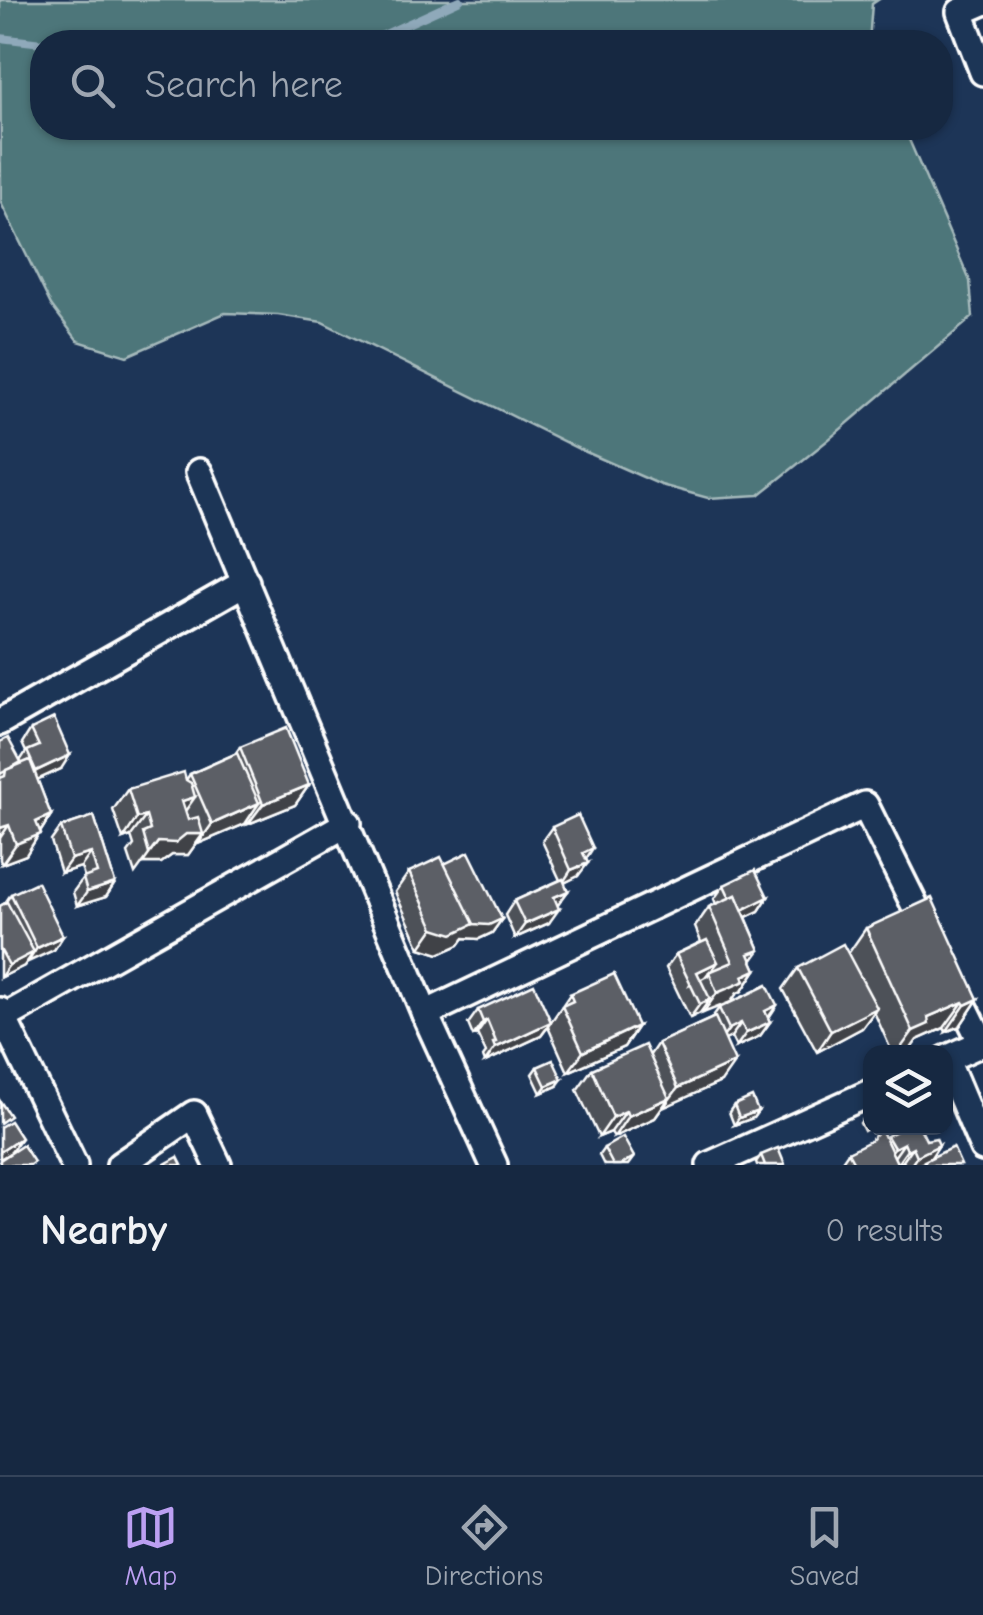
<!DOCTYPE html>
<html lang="en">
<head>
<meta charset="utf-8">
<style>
	body { margin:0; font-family:"Comic Neue",sans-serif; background:#1f3048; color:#f1f3f6 }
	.controls { position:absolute; right:30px; bottom:30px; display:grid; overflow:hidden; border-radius:20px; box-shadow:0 2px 8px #0004 }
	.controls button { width:90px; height:90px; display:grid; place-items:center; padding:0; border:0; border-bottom:2px solid #35445a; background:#162841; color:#f1f3f6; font:50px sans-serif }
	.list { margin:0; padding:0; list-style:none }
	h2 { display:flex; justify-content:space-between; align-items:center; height:130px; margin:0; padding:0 40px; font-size:42px }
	h2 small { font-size:32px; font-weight:400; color:#9ea6b1 }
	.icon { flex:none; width:55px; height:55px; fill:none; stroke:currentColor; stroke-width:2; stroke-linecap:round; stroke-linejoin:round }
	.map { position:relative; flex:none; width:983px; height:1165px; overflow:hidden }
	.search { position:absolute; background:#162841; box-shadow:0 2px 8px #0004; left:30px; right:30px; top:30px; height:110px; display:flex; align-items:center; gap:25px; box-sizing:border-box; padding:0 35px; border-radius:40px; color:#9ea6b1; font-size:38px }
	.sheet { height:310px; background:#162841 }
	nav { display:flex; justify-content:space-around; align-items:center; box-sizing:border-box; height:140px; border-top:2px solid #35445a; background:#162841; font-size:28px; color:#9ea6b1 }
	nav a { display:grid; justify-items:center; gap:5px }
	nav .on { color:#bca0f2 }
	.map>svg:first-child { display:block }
</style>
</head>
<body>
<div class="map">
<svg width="983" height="1165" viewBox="0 0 983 1165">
	<rect width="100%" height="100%" fill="#1d3557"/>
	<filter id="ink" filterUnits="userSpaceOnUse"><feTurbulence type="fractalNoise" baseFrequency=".01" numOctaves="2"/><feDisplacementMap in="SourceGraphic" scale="20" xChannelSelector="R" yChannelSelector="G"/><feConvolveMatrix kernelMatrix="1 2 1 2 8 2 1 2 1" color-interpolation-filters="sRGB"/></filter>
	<g filter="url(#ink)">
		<!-- green -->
		<polygon fill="#4e767a" stroke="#a6babc" stroke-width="2.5" points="0,0 878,0 872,4 869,42 42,42 42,128 904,128 970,281 973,317 828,440 759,495 708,498 661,485 577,448 322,322 278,315 225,313 127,356 78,341 51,305 1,203"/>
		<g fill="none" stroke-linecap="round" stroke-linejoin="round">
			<!-- stream -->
			<g stroke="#8fa9ba" stroke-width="8">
				<polyline points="0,38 42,43"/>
				<polyline points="368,42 460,0"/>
			</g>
			<!-- minor casing -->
			<g stroke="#fff" stroke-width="32">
				<g id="minor">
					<polyline points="983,2 960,12 983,72"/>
					<polyline points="199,472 425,1014 494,1165"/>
					<polyline points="0,722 246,582"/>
					<polyline points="0,1011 74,1165"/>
					<polyline points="425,1014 865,805 929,934"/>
					<polyline points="3,1018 348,823"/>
					<polyline points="946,1059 982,1043 953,984"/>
					<polyline points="946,1060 983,1148"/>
					<polyline points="120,1165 194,1114 218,1165"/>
					<polyline points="710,1165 870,1093"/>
				</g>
			</g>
			<!-- minor -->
			<use href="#minor" stroke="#1d3557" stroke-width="25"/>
		</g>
		<!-- wall -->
		<g fill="#4e5158" stroke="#fff" stroke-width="2.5">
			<polygon points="31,729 61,769 37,779 51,815 26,855 2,864 0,860 0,742 20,761 26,752 22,743"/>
			<polygon points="240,747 309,785 295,805 248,824 247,821 245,824 198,844 197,842 188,855 172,855 161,863 143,863 135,874 128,853 134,845 131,836 123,839 113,810 128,789 186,780 190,774 235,754"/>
			<polygon points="94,816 115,883 106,897 77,906 73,892 84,877 81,867 61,873 51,841 61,827"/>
			<polygon points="552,827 593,848 586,859 578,876 564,883 568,891 557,905 549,923 515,938 505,915 514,901 560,880 542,841"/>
			<polygon points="444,864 502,919 492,933 479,939 464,938 459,945 439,954 420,948 395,892 409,872"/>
			<polygon points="724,885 768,897 759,911 746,917 760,950 752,961 756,970 742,991 703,1013 702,1011 700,1013 690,1018 666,968 676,954 701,942 695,927 709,907 716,904 714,899"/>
			<polygon points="11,894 63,936 54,950 27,961 24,966 0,978 0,906 5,903"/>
			<polygon points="866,928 978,999 960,1026 946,1032 944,1028 917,1040 910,1050 905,1052 892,1052 874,1012 862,1028 817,1052 783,989 798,968 848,954"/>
			<polygon points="570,994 638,1026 624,1047 568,1072 548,1027 541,1036 485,1062 483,1057 486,1053 477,1034 473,1036 468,1024 478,1010 551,1022"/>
			<polygon points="777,1005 768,1019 770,1022 760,1036 736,1047 731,1037 725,1040 721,1082 663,1107 655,1118 614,1137 611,1132 599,1137 577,1090 592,1069 650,1055 658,1043 711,1019 719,1008"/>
			<polygon points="537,1067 557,1086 541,1093 532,1074"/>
			<polygon points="734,1105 758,1111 753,1118 734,1125 729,1112"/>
			<polygon points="870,1109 870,1128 884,1128 872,1133 869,1128 864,1131 860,1123"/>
			<polygon points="890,1128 920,1128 926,1140 939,1145 930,1158 961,1165 921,1165 924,1162 918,1165 905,1165 903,1161 897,1164 898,1165 839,1165 848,1152 885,1139 892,1133"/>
			<polygon points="604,1148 634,1157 628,1165 604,1165 599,1155"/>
			<polygon points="761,1155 785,1165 757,1165 756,1162"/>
		</g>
		<!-- shaded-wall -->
		<g fill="#404247" stroke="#fff" stroke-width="2.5">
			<polygon points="70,755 61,769 26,785 36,771"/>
			<polygon points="309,785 295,805 248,824 263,804"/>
			<polygon points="195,797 181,817 182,801"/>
			<polygon points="259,803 245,824 198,844 212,824"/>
			<polygon points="51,815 26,855 2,864 16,844 36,822"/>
			<polygon points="146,816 131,836 123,839 137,818"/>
			<polygon points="9,825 0,838 0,828"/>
			<polygon points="186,834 203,834 188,855 172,855 161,863 143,863 158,842"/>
			<polygon points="91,853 81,867 61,873 71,859"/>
			<polygon points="588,863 578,876 562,884 571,870"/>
			<polygon points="115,883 106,897 77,906 87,892"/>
			<polygon points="568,891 558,905 544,911 554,897"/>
			<polygon points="768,897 759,911 727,926 737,912"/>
			<polygon points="559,909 549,923 515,938 525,924"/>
			<polygon points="502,919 492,933 479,939 464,938 459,945 439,954 420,948 434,928"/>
			<polygon points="63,936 54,950 28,962 37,948"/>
			<polygon points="34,952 24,966 0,978 9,965"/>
			<polygon points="718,962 709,974 709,972 705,977 690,985 697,972"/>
			<polygon points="756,970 742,991 737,993 731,1002 703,1013 717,993 743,976"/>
			<polygon points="710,999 700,1013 690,1018 700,1004"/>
			<polygon points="978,999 960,1026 946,1032 965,1005"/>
			<polygon points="963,1002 944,1028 917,1040 910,1050 905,1052 898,1052 913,1031 928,1017"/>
			<polygon points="777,1005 767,1019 765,1011"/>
			<polygon points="877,1008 862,1028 817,1052 831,1031"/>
			<polygon points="487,1020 477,1034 473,1036 483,1022"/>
			<polygon points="551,1022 541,1036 485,1062 495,1048"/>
			<polygon points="770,1022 760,1036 736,1047 746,1033"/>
			<polygon points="741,1023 731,1037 719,1043 729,1029"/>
			<polygon points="638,1026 624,1047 568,1072 583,1052"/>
			<polygon points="735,1062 721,1082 663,1108 678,1088"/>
			<polygon points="562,1079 557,1086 541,1093 546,1086"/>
			<polygon points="669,1098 655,1118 614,1137 628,1116"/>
			<polygon points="626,1111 611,1132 599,1137 613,1117"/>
			<polygon points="758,1111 753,1118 734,1125 739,1118"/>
			<polygon points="21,1138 11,1152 0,1159 0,1152"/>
			<polygon points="904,1143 894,1157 884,1162 894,1148"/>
			<polygon points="939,1145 930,1159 918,1165 911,1165 917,1156"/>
			<polygon points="913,1147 903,1161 897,1164 907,1150"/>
		</g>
		<!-- building -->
		<g fill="#5b5e66" stroke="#fff" stroke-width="2.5">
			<polygon points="54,718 70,755 36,771 27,751 39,746 31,729"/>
			<polygon points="286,728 309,785 263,804 240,747"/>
			<polygon points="8,738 21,762 0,774 0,742"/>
			<polygon points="237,753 259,803 212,824 190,774"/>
			<polygon points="30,760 51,815 36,822 41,834 16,844 9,825 0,828 0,778 5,776 6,770"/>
			<polygon points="184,772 186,780 191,783 195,797 182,801 188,820 198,817 203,834 186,834 175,843 158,842 149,854 143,833 150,830 146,816 137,818 128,789"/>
			<polygon points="578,815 593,848 583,853 588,863 571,870 552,827"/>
			<polygon points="94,816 115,883 87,892 83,878 97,873 91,853 71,859 61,827"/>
			<polygon points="469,852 502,919 489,925 473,924 444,864"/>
			<polygon points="441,857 474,924 453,934 434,928 409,872"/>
			<polygon points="755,870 768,897 742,910 736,895 730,898 724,885"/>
			<polygon points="563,879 568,891 554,897 559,909 525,924 514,901"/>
			<polygon points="37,882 63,936 37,948 11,894"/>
			<polygon points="736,895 760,950 749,954 756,970 743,976 745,981 717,993 709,972 733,962 709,907"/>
			<polygon points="932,898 978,999 965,1005 963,1002 928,1017 929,1024 913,1031 866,928"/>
			<polygon points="7,902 34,952 9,965 0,949 0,906"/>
			<polygon points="707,940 718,962 697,972 710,999 700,1004 676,954"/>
			<polygon points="843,944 877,1008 831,1031 798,968"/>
			<polygon points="614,974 638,1026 583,1052 562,1006 573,1001 570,994"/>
			<polygon points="534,984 551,1022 495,1048 493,1043 496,1042 487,1020 483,1022 478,1010"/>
			<polygon points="767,985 777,1005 765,1011 770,1022 746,1033 741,1023 729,1029 719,1008"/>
			<polygon points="715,1017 735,1062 678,1088 658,1043"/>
			<polygon points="645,1045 669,1098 628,1116 626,1111 613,1117 592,1069"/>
			<polygon points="553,1060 562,1079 546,1086 537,1067"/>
			<polygon points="752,1097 758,1111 739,1118 734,1105"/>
			<polygon points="0,1101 10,1116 0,1123"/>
			<polygon points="10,1121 21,1138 0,1152 0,1127"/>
			<polygon points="903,1128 920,1128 926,1140 936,1138 939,1145 917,1156 913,1147 907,1150 904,1143 894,1148 887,1136"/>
			<polygon points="881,1129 898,1165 849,1165 854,1163 848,1152 870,1141"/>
			<polygon points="623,1137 634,1157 620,1165 613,1165 604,1148"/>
			<polygon points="23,1145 34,1162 30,1165 0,1165 0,1160"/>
			<polygon points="953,1147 961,1165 926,1165 924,1161"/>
			<polygon points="778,1148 785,1165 765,1165 761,1155"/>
			<polygon points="178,1157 182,1165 163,1165"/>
		</g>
	</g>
</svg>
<div class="controls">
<button><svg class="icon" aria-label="layers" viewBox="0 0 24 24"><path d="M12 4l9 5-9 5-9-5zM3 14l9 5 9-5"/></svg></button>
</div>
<div class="search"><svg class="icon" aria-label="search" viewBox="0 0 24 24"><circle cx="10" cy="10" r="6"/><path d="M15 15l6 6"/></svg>Search here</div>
</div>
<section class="sheet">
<h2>Nearby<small>0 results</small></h2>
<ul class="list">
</ul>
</section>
<nav>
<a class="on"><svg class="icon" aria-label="map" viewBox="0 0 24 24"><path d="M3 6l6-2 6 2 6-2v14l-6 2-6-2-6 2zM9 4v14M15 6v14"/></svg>Map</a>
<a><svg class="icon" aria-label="directions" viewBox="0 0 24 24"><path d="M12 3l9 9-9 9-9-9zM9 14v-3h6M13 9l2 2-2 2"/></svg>Directions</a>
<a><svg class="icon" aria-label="saved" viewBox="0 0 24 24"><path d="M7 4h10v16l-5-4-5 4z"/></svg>Saved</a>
</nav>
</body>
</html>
